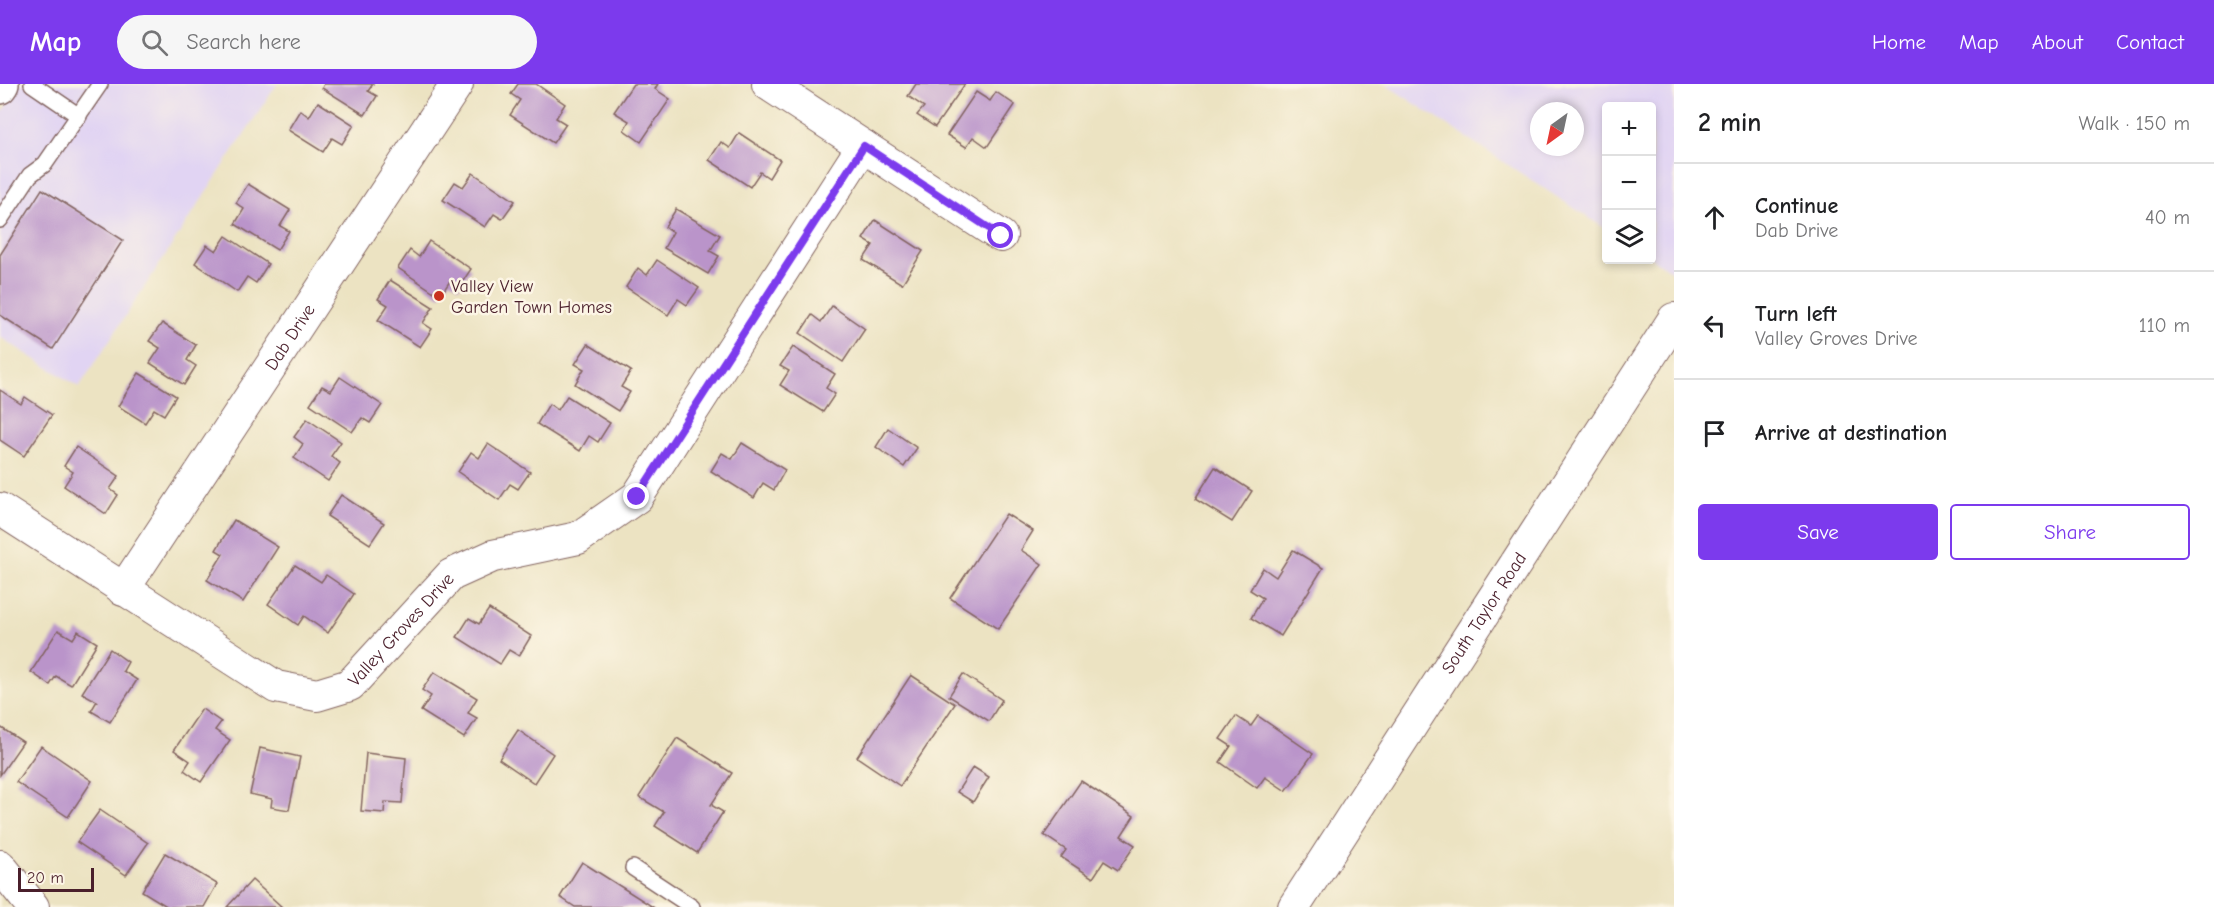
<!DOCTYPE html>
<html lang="en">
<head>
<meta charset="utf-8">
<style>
	body { margin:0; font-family:"Comic Neue",sans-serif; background:#f6f6f6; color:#202124 }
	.controls { position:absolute; right:18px; top:18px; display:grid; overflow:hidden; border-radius:6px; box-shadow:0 3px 9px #0003 }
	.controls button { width:54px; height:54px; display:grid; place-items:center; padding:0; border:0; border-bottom:2px solid #e0e0e0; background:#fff; color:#202124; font:30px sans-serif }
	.compass { position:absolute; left:1530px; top:18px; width:54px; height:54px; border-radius:50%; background:#fff; box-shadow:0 3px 9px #0003; rotate:213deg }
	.scale { position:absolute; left:18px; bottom:15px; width:76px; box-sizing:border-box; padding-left:6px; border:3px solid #4a1f2b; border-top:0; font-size:16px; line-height:21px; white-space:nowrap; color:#4a1f2b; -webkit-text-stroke:4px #fcf5e5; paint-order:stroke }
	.stop { position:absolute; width:18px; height:18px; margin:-14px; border:4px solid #7c3aed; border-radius:50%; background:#fff }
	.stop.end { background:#7c3aed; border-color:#fff; box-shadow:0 2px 6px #0008 }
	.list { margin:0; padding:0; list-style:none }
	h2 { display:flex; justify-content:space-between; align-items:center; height:78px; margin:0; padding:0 24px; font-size:26px }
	h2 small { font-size:20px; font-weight:400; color:#757577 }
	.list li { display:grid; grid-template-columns:39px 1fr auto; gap:18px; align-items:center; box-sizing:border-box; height:108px; padding:0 24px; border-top:2px solid #e0e0e0 }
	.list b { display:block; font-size:22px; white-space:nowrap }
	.list p { margin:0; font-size:20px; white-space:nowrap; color:#757577 }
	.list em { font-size:20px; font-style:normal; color:#757577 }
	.actions { display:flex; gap:12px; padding:18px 24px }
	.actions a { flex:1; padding:14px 0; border:2px solid #7c3aed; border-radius:6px; text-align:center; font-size:21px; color:#7c3aed }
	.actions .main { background:#7c3aed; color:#fff }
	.icon { flex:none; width:33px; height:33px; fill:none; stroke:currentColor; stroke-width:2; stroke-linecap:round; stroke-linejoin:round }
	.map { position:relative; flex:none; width:1674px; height:823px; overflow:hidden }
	header { display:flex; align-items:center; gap:36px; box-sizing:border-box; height:84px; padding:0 30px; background:#7c3aed; color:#fff }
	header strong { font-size:28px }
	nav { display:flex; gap:33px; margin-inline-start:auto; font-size:21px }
	.search { width:420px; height:54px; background:#f6f6f6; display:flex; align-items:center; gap:15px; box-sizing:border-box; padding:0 21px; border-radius:33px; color:#757577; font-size:22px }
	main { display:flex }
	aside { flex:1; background:#fff }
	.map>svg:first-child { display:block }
</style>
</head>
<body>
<header>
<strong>Map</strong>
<div class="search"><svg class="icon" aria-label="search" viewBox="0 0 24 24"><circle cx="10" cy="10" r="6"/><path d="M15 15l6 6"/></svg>Search here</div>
<nav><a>Home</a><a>Map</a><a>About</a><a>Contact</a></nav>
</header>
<main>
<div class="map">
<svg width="1674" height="823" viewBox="0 0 1674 823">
	<rect width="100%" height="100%" fill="#fcf5e5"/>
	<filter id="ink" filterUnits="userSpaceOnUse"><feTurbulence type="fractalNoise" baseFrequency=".0167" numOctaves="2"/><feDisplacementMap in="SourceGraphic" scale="12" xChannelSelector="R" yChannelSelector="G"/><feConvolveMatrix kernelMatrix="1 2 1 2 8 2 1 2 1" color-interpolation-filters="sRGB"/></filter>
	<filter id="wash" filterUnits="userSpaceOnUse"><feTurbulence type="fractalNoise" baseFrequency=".008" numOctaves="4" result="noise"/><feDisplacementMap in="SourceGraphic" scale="24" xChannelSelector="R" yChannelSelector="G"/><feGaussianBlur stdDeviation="1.35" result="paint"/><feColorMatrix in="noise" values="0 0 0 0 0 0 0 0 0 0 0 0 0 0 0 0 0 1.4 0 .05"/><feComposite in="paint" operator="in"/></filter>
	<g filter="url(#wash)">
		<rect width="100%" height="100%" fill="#ece3c2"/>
		<!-- built -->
		<g fill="#e1d4f3" fill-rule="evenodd">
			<polygon points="19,0 277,0 79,303 0,253 0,32"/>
			<path d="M1385 0H1674V189L1652 175V22H1606V145ZM1539 27H1575V63H1539Z"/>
		</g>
		<g id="blocks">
			<!-- building -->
			<g fill="#ba94ca">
				<polygon points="324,0 373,0 368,7 377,12 365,31 322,4"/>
				<polygon points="518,0 536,0 565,20 556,34 566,40 553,59 510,31 520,16 511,10"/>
				<polygon points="633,0 658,0 655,5 670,15 641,58 624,46 629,37 614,28"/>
				<polygon points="916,0 965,0 935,43 917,31 924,23 908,12"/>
				<polygon points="976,8 990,17 996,8 1015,21 987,63 973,53 966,63 947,51"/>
				<polygon points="318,18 354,41 342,60 332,54 323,68 288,46 300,26 309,33"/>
				<polygon points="739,49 780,76 769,94 760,88 750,103 709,76 721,58 730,64"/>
				<polygon points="473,89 515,117 502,135 494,130 485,143 443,116 455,98 463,103"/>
				<polygon points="248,100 290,126 280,142 289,147 277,166 235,140 244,125 236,119"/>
				<polygon points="42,105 123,156 53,265 0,231 0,171"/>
				<polygon points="676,125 720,151 710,167 719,172 708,190 664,164 673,148 665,143"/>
				<polygon points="875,136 923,167 902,200 863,176 873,161 863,155"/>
				<polygon points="226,152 268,180 256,199 247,193 237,208 195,179 207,161 216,167"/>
				<polygon points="429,157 471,185 459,203 450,197 440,212 398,184 410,166 419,173"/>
				<polygon points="657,176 699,204 687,221 678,215 668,231 626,203 638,184 647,191"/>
				<polygon points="390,196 433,223 423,239 432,245 420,263 378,236 388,221 378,215"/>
				<polygon points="832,222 865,245 843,278 800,249 812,231 821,238"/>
				<polygon points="162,239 196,261 187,276 196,282 184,301 150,279 160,264 149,257"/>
				<polygon points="588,260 631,287 621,303 630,308 618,327 575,300 584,285 575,280"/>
				<polygon points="793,263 835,290 826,304 835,310 823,328 780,301 789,287 780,282"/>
				<polygon points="139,289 176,312 164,331 154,325 145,339 118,322"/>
				<polygon points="340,293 382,321 370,339 362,334 352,348 310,320 322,302 331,307"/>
				<polygon points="0,306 21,320 25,313 52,331 24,372 0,356"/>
				<polygon points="567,312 610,339 598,358 589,352 580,367 537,340 549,320 558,326"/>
				<polygon points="307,335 341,358 331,372 340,379 328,397 294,374 303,360 294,353"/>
				<polygon points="888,344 917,364 904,383 876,363"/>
				<polygon points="742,359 785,386 774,406 763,399 754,414 711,387 722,369 732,375"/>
				<polygon points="488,360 530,388 518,405 510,400 499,416 458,388 471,368 479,374"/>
				<polygon points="76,363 119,392 110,405 118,411 106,430 64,402 73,388 64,382"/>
				<polygon points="1215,383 1252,407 1232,438 1195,415"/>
				<polygon points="341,411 384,439 370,460 327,432"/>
				<polygon points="1006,430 1033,447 1021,466 1042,480 998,545 950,514"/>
				<polygon points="234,436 278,463 243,518 207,496 223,470 216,466"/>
				<polygon points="1293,466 1323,484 1281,552 1251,534 1263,514 1250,506 1263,484 1276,493"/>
				<polygon points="295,481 321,498 326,491 354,510 328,549 304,532 298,541 268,520"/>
				<polygon points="489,525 531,552 519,572 509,566 500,580 457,553 469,534 479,540"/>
				<polygon points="58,546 73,555 78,547 97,559 71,601 56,592 50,601 31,588"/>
				<polygon points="110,565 128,578 123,587 137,596 110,638 91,627 97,617 82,609"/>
				<polygon points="434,588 477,614 468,629 477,634 464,654 421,627 431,612 422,606"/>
				<polygon points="963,590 1002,616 989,637 949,612"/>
				<polygon points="911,591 955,620 900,702 857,673"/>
				<polygon points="202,625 221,638 215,646 230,656 201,698 184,686 190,677 174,666"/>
				<polygon points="1236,632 1251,642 1258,632 1313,670 1286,707 1265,693 1257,704 1220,678 1231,662 1220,655"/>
				<polygon points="0,643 23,658 0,691"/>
				<polygon points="518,646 553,670 534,699 499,675"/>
				<polygon points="677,654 732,689 711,721 723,728 697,769 655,742 664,728 639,713"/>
				<polygon points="41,662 92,697 68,733 16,698"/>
				<polygon points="260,664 300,673 289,726 271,723 272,715 250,710"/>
				<polygon points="366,669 406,674 402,719 385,718 384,729 361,727"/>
				<polygon points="973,683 989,693 973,718 957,708"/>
				<polygon points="1081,697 1134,732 1121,752 1135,761 1118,786 1104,777 1093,794 1061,773 1066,766 1044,751"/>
				<polygon points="100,726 148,759 126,791 77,758"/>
				<polygon points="165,769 217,800 204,823 168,823 142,807"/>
				<polygon points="582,778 653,823 575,823 560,813"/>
				<polygon points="252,796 282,823 227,823"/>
			</g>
		</g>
	</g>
	<g filter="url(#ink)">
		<use href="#blocks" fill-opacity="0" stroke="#836460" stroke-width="1.5"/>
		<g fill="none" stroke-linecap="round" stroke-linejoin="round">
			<!-- service casing -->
			<g stroke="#836460" stroke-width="18">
				<g id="service">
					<polyline points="32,0 79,32"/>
					<polyline points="0,136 30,91 45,80 100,0"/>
					<polyline points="633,784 692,823"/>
				</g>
			</g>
			<!-- minor casing -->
			<g stroke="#836460" stroke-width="34">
				<g id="minor">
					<polyline points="768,0 1001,152"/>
					<path id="s1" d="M0 425 276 603 317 611 350 601 451 491 493 472 578 454 637 413 863 62"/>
					<path id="s2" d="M123 506 457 0"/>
					<polyline points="0,782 33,823"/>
					<path id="s3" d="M1294 823 1674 235"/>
				</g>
			</g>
			<!-- tertiary casing -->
			<g stroke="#836460" stroke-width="36">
				<polyline id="tertiary" points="0,3 2,0"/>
			</g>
			<!-- service -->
			<use href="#service" stroke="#fff" stroke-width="15"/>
			<!-- minor -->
			<use href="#minor" stroke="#fff" stroke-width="32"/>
			<!-- tertiary -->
			<use href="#tertiary" stroke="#fff" stroke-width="33"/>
		</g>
	</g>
	<g fill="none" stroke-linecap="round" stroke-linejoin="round" filter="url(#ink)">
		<!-- route -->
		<polyline stroke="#7c3aed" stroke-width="8" points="637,413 864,62 1001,152"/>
	</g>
	<!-- markers -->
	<circle fill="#c8321e" stroke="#fcf5e5" stroke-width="2" cx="439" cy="212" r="6"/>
	<g text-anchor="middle" stroke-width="5" stroke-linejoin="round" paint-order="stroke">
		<!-- poi labels -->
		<g font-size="18" fill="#4a1f2b" stroke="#fcf5e5" text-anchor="start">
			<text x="451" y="208">Valley View<tspan x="451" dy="21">Garden Town Homes</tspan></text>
		</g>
		<!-- street labels -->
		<g font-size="18" fill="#4a1f2b" stroke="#fcf5e5">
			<text dy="6" stroke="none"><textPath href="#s2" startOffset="303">Dab Drive</textPath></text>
			<text dy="6" stroke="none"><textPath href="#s3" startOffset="350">South Taylor Road</textPath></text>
			<text dy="6" stroke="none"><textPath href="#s1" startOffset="480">Valley Groves Drive</textPath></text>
		</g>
	</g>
</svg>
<div class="controls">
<button>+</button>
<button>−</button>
<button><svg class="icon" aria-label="layers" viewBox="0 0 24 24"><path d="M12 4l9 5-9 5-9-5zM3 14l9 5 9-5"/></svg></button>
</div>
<svg class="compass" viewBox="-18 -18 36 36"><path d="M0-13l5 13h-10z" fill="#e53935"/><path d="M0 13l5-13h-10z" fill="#757577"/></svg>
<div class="scale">20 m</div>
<div class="stop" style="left:1001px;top:152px"></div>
<div class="stop end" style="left:637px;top:413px"></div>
</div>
<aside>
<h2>2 min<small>Walk · 150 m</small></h2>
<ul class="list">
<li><svg class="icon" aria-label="ahead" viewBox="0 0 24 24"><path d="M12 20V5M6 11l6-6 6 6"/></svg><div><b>Continue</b><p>Dab Drive</p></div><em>40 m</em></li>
<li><svg class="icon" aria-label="left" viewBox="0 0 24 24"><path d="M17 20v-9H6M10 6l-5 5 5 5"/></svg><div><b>Turn left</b><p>Valley Groves Drive</p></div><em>110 m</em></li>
<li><svg class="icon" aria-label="arrive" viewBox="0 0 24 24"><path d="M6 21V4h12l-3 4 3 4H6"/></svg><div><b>Arrive at destination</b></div></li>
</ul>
<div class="actions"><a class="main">Save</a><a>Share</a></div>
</aside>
</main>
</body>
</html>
